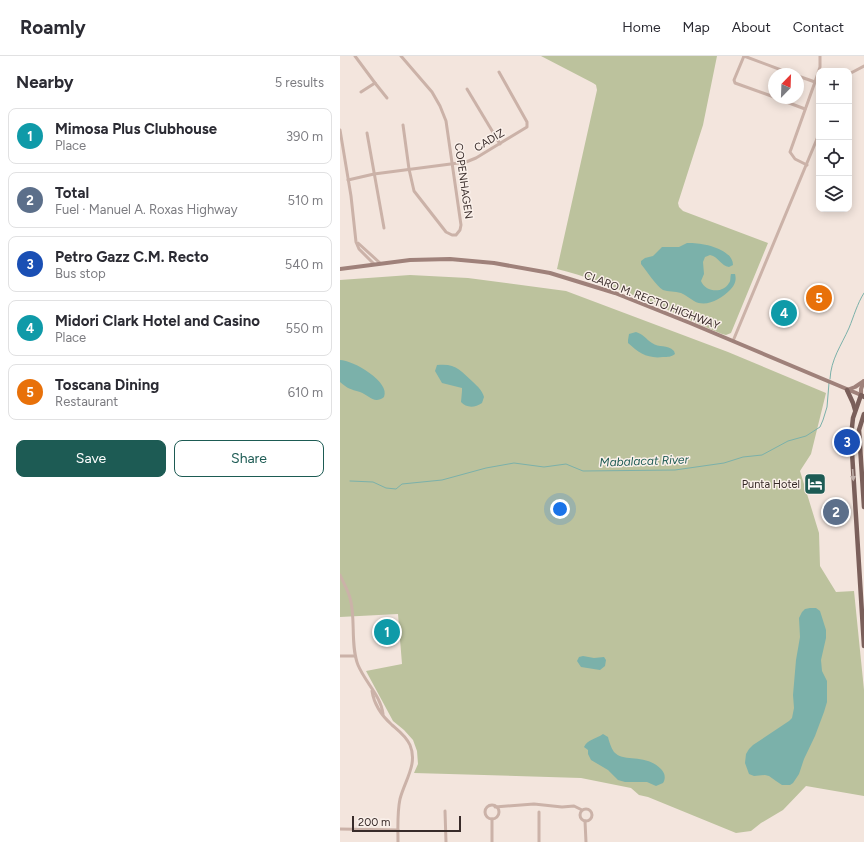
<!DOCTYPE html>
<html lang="en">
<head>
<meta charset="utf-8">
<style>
	body { margin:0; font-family:Figtree,sans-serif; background:#f2f2f3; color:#2b2b33 }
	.controls { position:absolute; right:12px; top:12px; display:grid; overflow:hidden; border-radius:8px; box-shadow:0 2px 10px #0003 }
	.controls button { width:36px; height:36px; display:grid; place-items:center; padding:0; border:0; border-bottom:1px solid #e1e1e2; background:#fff; color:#2b2b33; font:20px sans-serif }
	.compass { position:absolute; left:428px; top:12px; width:36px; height:36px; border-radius:50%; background:#fff; box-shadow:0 2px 10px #0003; rotate:23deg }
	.scale { position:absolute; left:12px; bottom:10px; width:109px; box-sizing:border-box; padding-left:4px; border:2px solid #382b29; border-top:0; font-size:11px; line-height:14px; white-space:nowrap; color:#382b29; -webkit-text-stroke:3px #faf0ea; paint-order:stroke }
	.you { position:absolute; left:220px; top:453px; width:14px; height:14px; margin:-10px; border:3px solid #fff; border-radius:50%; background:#1a73e8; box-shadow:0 0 0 6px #1a73e833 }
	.badge { display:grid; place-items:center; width:26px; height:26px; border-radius:50%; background:#1d5b54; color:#fff; font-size:13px; font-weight:700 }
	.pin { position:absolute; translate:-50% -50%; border:2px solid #fff; box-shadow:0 1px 4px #0006 }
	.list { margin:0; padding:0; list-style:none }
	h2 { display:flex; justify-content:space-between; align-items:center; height:52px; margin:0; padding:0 16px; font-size:17px }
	h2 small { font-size:13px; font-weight:400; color:#7c7c81 }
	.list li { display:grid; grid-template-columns:26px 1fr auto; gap:12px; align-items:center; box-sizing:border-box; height:56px; margin:0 8px 8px; padding:0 8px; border:1px solid #e1e1e2; border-radius:8px }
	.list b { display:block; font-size:15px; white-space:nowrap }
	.list p { margin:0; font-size:13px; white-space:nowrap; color:#7c7c81 }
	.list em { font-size:13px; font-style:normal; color:#7c7c81 }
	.actions { display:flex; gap:8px; padding:12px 16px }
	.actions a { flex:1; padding:9px 0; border:1px solid #1d5b54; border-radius:8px; text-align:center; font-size:14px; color:#1d5b54 }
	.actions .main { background:#1d5b54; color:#fff }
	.icon { flex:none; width:22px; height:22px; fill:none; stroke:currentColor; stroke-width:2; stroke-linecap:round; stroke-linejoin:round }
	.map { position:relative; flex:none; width:524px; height:786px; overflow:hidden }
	header { display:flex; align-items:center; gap:24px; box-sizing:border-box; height:56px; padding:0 20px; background:#fff; border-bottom:1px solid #e1e1e2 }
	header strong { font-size:19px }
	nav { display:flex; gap:22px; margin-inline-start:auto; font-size:14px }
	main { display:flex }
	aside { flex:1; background:#fff }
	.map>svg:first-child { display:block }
</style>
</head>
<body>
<header>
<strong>Roamly</strong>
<nav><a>Home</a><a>Map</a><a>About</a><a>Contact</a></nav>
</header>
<main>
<aside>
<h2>Nearby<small>5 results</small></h2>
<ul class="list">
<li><span class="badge" style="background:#0f9aa8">1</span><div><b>Mimosa Plus Clubhouse</b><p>Place</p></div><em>390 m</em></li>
<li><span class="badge" style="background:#5c6f8a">2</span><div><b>Total</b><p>Fuel · Manuel A. Roxas Highway</p></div><em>510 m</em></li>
<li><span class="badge" style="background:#1a4fb4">3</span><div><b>Petro Gazz C.M. Recto</b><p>Bus stop</p></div><em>540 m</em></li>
<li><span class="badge" style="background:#0f9aa8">4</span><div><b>Midori Clark Hotel and Casino</b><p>Place</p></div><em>550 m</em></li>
<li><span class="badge" style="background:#e8710a">5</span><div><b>Toscana Dining</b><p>Restaurant</p></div><em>610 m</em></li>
</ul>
<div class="actions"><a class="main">Save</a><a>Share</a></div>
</aside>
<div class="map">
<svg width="524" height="786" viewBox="0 0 524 786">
	<rect width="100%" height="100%" fill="#f3e5dd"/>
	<!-- green -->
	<g fill="#bcc29d">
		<path d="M201 0H377L363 69 338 147 339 151 343 155 428 187 391 277 386 279 382 278C328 255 273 227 217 213L257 34 256 29 253 27Z"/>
		<polygon points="70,219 128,222 226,235 388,296 486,337 471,398 460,415 479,477 480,510 496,536 514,535 524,634 524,740 466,730 443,754 421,767 411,775 396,777 308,741 299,739 291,732 241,722 74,717 78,708 77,695 73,684 64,674 53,665 26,615 62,608 58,558 0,561 0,224"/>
	</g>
	<!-- water -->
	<g fill="#7bb1aa">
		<path d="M347 187C360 186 393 192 393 209L389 211C381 210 379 201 370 199L365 201 363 206 364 218 361 225C365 236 383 238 389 227 391 225 390 221 391 218H395C397 225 394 230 390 234 381 243 366 252 354 245 349 242 346 239 341 237 335 235 328 236 323 234 316 230 306 214 301 208V205L305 202 313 200 322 191H339Z"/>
		<path d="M296 276C303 278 306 283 312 287 319 292 327 288 334 295L335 298C331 301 328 301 323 301 308 303 299 297 288 287V284L289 278Z"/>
		<path d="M0 304C13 304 51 326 44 341 34 349 29 339 20 336 10 333 8 333 0 326Z"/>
		<path d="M97 309C116 307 120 314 133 326 138 331 142 334 144 341L142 347C135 352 126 352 121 346L122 335V332L102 327 95 315Z"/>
		<polygon points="470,552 476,552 480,555 486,574 486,582 481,604 482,615 487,625 487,646 484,656 475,680 464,703 459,718 453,727 450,729 442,729 436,725 429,720 425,719 414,720 409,718 405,707 406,698 409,693 413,689 449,665 452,662 454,652 453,639 456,604 460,581 459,562 462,556 465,553"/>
		<polygon points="243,600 254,602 264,601 266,604 265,610 260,614 241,611 237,605 239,601"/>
		<path d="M263 678 268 681C269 685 271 692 274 696 284 707 305 697 321 713 325 717 326 722 323 727L316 730 307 726H285L278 724 268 714 251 704 248 698V694L244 691C248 683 256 683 263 678Z"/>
	</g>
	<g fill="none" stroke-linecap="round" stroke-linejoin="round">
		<!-- stream -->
		<g stroke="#7bb1aa" stroke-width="1">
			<path d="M490 323C491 303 501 290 509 272 514 260 517 248 524 237"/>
			<polyline points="10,425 33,426 46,432 56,433 62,428 102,424 146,412 174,407 204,411 226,408 243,415 335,414 384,407 403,401 422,399 448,385 466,380 480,371 483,364 487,351 489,327"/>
		</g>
		<!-- minor -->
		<g stroke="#cbb2a8" stroke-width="3">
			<polyline points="15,0 35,27 21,36"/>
			<polyline points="61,0 92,36 100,50 106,65 121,169 120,174 116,179 112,179 106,176 74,135 69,113 63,69"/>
			<polyline points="404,0 394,24 395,27 434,41"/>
			<polyline points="404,0 452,18"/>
			<polyline points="509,18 524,10"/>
			<polyline points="458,20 475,26"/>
			<polyline points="35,27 47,42"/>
			<polyline points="127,33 160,88"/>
			<polyline points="436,42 465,53"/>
			<polyline points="0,74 11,140 16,186 19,193 34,208"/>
			<polyline points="27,77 44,172"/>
			<polyline points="467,109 455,103 450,96 475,26 480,11 480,0"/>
			<polyline points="8,124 34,118 126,106 136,102 187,71 187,66 159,16"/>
			<polyline points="18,187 40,207"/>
			<polyline points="393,285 479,78"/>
			<path d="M0 519C3 526 8 534 10 542 16 562 10 589 18 609 25 626 41 640 43 658"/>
			<polyline points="0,600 15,600"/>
			<path d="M32 635C34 648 42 660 52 669 59 675 66 680 70 689 78 708 65 724 60 743 57 757 58 772 58 786"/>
			<circle cx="152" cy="756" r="7"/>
			<polyline points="155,751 194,748 222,751 234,750 242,754"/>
			<circle cx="246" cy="759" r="6"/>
			<polyline points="105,755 106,786"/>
			<polyline points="199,756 199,786"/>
			<polyline points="152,763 152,786"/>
			<polyline points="245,765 246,786"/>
			<polyline points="0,773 58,774"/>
		</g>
		<!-- secondary -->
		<g stroke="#9f817a" stroke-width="4">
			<polyline points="0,213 70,204 110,203 154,207 210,217 275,237 350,267 521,339 521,333 524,325"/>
			<polyline points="507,334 515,331 524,325"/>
		</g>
		<!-- primary -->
		<g stroke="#7a5f5a" stroke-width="4.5">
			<polyline points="507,334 513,347 515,354"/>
			<polyline points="524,341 521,339 513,362 511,380 524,590"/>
			<polyline points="524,358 519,374 524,451"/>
		</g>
	</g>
	<!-- one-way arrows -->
	<defs><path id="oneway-solid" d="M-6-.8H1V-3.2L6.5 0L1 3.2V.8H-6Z"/></defs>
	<use fill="#c0afa9" href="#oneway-solid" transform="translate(513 419) rotate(86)"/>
	<!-- icons -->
	<defs>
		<g id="hotel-square" transform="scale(1.15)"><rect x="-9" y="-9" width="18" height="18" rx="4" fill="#1d5b54" stroke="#faf0ea"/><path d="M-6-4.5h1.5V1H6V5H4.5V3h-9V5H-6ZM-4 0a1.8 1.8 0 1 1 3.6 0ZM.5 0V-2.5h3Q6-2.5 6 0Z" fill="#fff"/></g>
	</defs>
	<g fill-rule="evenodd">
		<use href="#hotel-square" x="475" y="428"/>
	</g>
	<g text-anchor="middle" stroke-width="3" stroke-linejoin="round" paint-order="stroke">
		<!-- street labels -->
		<g font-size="11" fill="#382b29" stroke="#faf0ea">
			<text transform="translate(149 84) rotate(-31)" y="4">CADIZ</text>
			<text transform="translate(124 125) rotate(82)" y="4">COPENHAGEN</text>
			<text transform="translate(312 244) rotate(21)" y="4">CLARO M. RECTO HIGHWAY</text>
		</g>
		<!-- poi labels -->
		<g font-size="11" fill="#382b29" stroke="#faf0ea" text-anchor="end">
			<text x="460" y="432">Punta Hotel</text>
		</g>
		<!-- water labels -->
		<g font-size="12" font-style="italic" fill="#1d5b54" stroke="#faf0ea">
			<text transform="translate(304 405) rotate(-2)" y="4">Mabalacat River</text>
		</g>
	</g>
</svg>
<div class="controls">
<button>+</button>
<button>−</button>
<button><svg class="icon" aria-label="locate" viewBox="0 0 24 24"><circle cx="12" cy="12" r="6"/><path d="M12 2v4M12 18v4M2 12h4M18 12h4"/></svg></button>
<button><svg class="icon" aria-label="layers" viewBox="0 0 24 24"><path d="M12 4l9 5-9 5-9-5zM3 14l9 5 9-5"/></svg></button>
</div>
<svg class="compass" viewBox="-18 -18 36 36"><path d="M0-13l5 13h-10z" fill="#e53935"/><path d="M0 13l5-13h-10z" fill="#7c7c81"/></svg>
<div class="scale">200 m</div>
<div class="you"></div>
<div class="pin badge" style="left:47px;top:576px;background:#0f9aa8">1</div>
<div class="pin badge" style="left:496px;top:456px;background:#5c6f8a">2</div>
<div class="pin badge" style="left:507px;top:386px;background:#1a4fb4">3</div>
<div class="pin badge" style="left:444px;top:257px;background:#0f9aa8">4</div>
<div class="pin badge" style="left:479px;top:242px;background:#e8710a">5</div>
</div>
</main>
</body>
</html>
